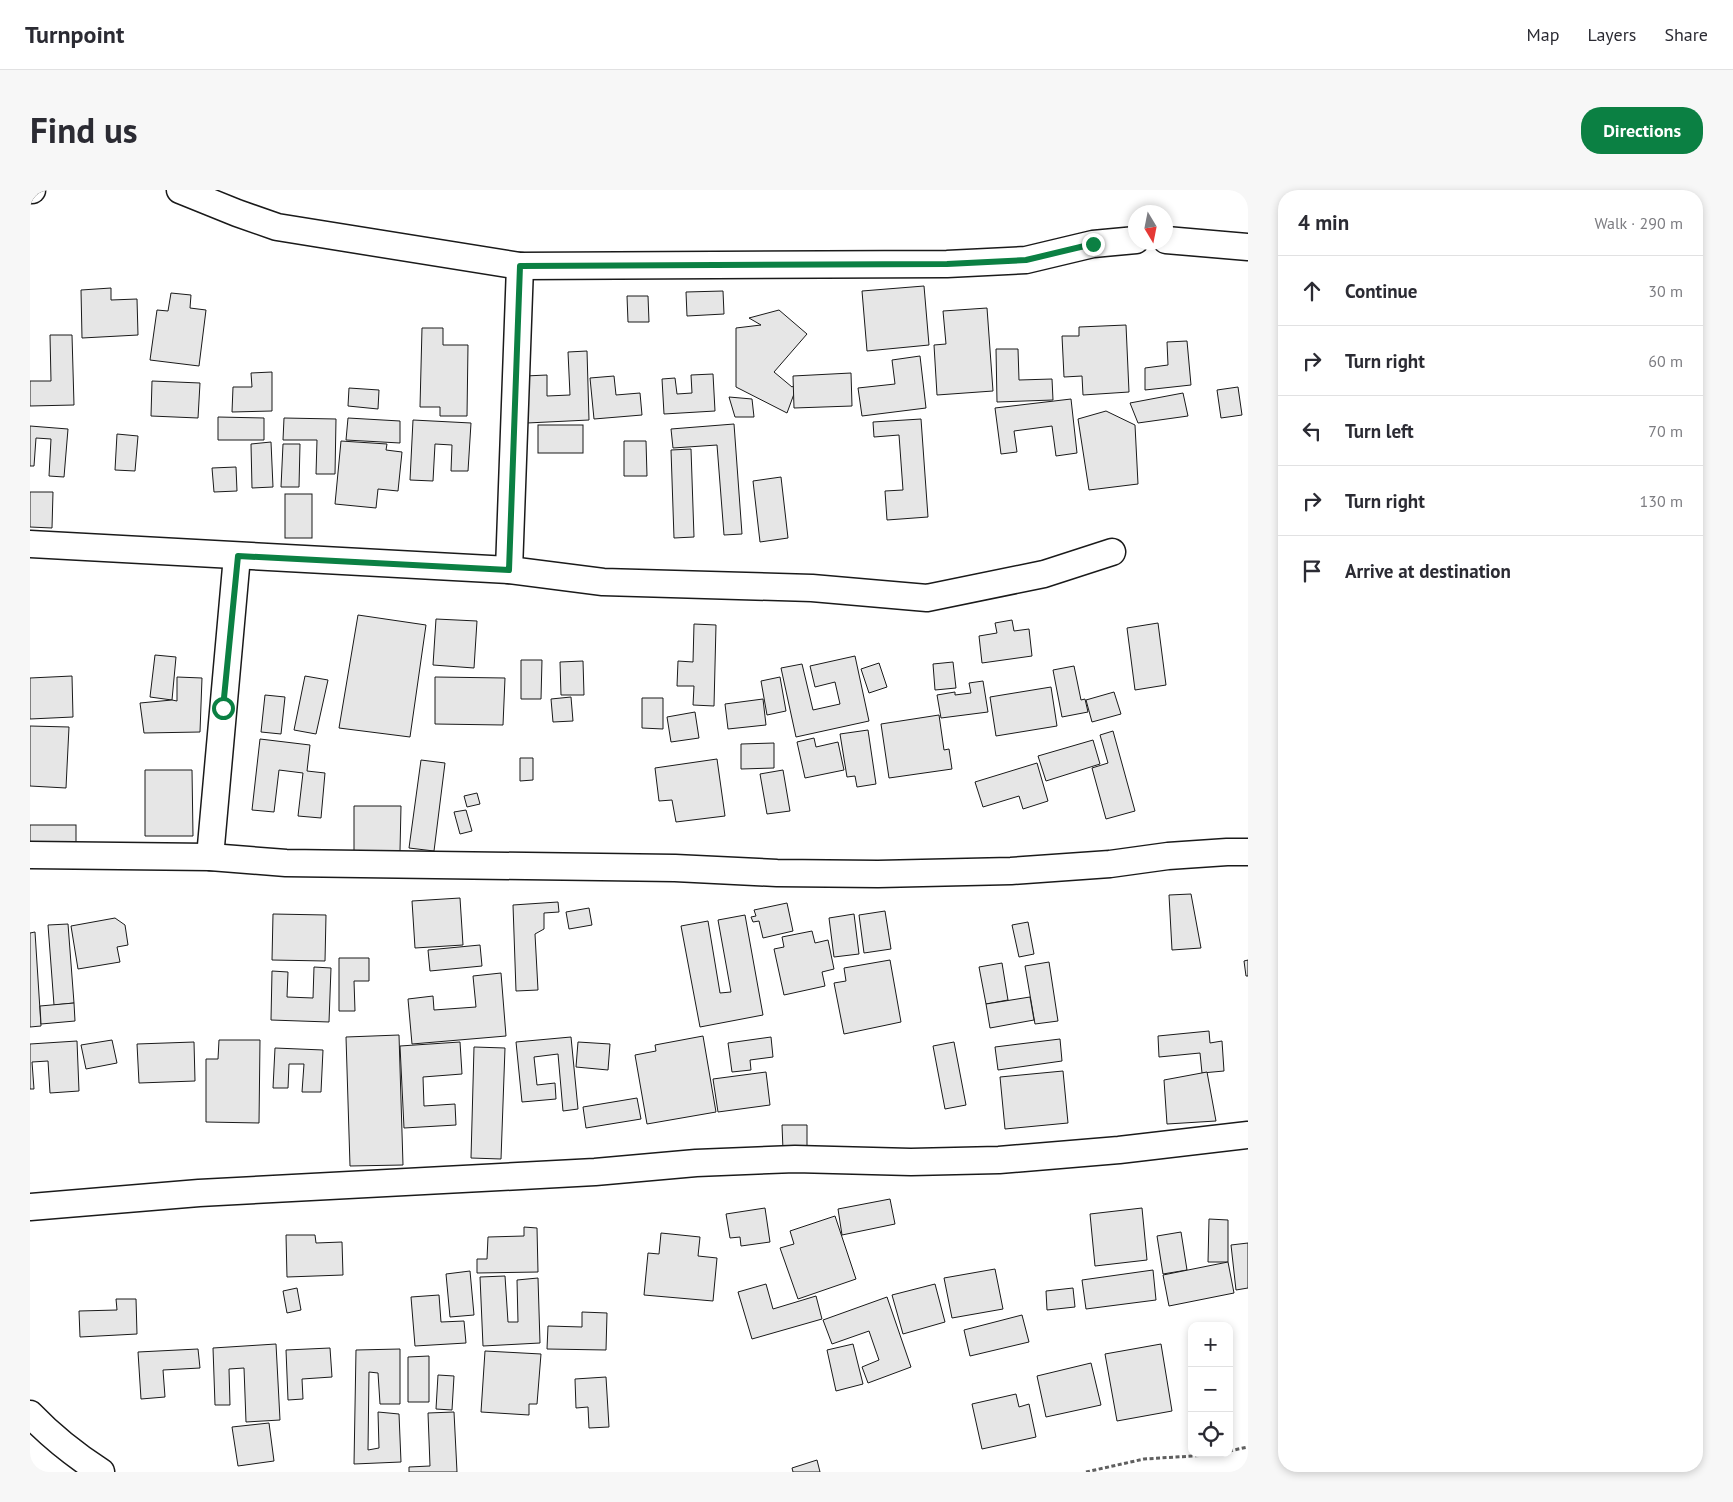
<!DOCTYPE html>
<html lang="en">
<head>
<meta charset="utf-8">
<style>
	body { margin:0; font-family:"PT Sans",sans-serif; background:#f7f7f7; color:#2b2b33 }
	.controls { position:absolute; right:15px; bottom:15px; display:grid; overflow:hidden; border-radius:10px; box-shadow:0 2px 8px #0003 }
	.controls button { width:45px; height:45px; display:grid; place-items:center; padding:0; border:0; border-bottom:1px solid #e1e1e2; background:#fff; color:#2b2b33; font:25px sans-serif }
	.compass { position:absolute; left:1098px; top:15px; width:45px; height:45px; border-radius:50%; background:#fff; box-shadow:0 2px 8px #0003; rotate:170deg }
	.stop { position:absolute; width:15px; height:15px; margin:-11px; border:4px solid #0b8043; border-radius:50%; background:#fff }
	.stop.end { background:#0b8043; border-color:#fff; box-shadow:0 1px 5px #0008 }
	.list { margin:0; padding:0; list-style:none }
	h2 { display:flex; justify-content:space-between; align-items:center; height:65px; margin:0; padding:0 20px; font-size:21px }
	h2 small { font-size:16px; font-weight:400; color:#7c7c81 }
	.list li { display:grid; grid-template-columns:32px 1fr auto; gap:15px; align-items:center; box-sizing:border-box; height:70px; padding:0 20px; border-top:1px solid #e1e1e2 }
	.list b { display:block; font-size:19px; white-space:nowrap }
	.list em { font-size:16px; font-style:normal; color:#7c7c81 }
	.icon { flex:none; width:28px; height:28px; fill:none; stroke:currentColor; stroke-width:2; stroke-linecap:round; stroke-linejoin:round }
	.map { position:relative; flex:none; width:1218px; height:1282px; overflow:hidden; border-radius:20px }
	header { display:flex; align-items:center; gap:30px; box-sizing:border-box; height:70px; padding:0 25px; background:#fff; border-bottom:1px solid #e1e1e2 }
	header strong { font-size:24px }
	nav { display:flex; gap:28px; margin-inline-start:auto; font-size:18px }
	.intro { display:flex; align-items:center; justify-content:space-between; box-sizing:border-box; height:120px; padding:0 30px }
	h1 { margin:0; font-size:35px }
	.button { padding:12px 22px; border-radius:20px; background:#0b8043; color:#fff; font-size:18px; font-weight:700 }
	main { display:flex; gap:30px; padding:0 30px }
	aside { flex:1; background:#fff; border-radius:20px; box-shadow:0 2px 8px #0003 }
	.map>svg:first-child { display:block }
</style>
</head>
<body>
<header>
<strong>Turnpoint</strong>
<nav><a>Map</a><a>Layers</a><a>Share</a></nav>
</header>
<div class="intro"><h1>Find us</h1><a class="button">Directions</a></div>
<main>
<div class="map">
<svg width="1218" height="1282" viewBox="0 0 1218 1282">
	<rect width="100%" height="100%" fill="#fff"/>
	<!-- building -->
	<g fill="#e6e6e6" stroke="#1a1a1a">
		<polygon points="894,96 899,155 837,161 832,101"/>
		<polygon points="81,98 81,110 107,109 108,145 52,148 51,100"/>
		<polygon points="693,101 694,124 657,126 656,102"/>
		<polygon points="141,103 161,105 160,118 176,120 169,176 120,170 127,120 138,121"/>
		<polygon points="597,106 618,106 619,132 598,132"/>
		<polygon points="957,118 963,201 907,205 904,155 916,154 913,121"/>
		<polygon points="749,120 777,144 744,182 762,197 768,193 757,223 706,197 706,138 731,135 719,128"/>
		<polygon points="1096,135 1099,202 1053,205 1052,186 1034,187 1032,146 1049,146 1049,137"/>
		<polygon points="392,138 413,138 413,155 438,155 437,226 410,226 410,217 390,217"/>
		<polygon points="20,145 42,145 44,215 0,216 0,191 21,191"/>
		<polygon points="1157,151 1161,195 1115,200 1115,178 1138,175 1137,152"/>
		<polygon points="966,159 988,159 989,190 1022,189 1023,210 967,212"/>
		<polygon points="557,161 559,230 497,233 495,186 517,185 517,206 540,205 538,162"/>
		<polygon points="890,166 896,218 832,226 828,198 865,194 862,170"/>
		<polygon points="242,182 242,221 202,222 203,197 222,197 221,183"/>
		<polygon points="821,183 822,216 764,218 763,186"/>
		<polygon points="683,184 685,221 634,224 632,189 645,188 647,204 662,203 661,185"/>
		<polygon points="584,186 586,205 610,203 612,225 564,229 560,188"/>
		<polygon points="122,191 170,193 168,228 121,226"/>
		<polygon points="1208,197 1212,225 1191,228 1187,200"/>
		<polygon points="319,198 349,200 348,219 318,216"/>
		<polygon points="1153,203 1158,226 1108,233 1100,213"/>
		<polygon points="699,207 722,209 724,227 705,227"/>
		<polygon points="1041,209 1047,263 1026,266 1022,236 984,241 987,262 971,264 965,218"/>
		<polygon points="1076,221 1105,235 1108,294 1059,300 1048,229"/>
		<polygon points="188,227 234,228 234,250 188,250"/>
		<polygon points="254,228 306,229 305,284 286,284 287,250 253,250"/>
		<polygon points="318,228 370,231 370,253 316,250"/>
		<polygon points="891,229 898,327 857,330 855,301 873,300 869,245 844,247 843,232"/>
		<polygon points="383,230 441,233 438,281 421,281 422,255 405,254 403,291 380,290"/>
		<polygon points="704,234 712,344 694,345 687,255 643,258 641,239"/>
		<rect x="508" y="235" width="45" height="28"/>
		<polygon points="0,236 38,239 34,287 19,286 21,249 6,248 4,276 0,276"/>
		<polygon points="87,244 108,246 105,281 85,280"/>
		<polygon points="311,251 357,254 356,260 372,262 368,301 348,299 346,318 305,314"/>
		<polygon points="594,251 616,251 617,286 594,286"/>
		<polygon points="241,252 243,297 222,298 221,254"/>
		<polygon points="253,254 270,254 269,297 251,297"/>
		<polygon points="661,259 664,347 644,348 641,260"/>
		<polygon points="206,277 207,301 184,302 182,278"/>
		<polygon points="751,287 758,348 730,352 723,291"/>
		<polygon points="0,302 23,302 22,338 0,337"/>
		<rect x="255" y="304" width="27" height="44"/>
		<polygon points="328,425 396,435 380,547 309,538"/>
		<polygon points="406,429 447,431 444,478 403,475"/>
		<polygon points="982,430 984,441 999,439 1002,466 952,473 949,446 967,443 965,433"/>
		<polygon points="1128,433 1136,495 1105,500 1097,438"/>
		<polygon points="664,434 686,435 684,516 663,515 664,496 647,496 648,471 663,472"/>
		<polygon points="125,465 146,467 142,510 120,507"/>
		<polygon points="825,466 839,531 766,547 751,478 772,474 783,520 810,514 805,492 785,497 780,476"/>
		<polygon points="491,470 512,470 511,509 491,509"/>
		<polygon points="553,471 554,505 531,505 530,472"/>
		<polygon points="923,472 926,498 905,500 903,474"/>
		<polygon points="849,473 857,497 839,503 831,479"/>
		<polygon points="1044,476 1051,510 1055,509 1058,522 1032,527 1023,480"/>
		<polygon points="42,486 43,527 0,529 0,488"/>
		<polygon points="275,486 298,490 286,544 264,540"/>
		<polygon points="147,487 172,488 170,542 114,543 110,513 142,510 147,511"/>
		<polygon points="405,487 475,488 473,535 405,534"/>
		<polygon points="750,487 756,521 737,525 731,491"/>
		<polygon points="953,491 958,522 911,528 907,505 925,502 925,505 941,503 939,493"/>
		<polygon points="1021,497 1027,536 966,546 960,507"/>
		<polygon points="1084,502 1091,524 1062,532 1056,510"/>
		<polygon points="235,505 255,507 251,544 231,542"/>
		<polygon points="541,507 543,531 523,532 521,509"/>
		<polygon points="612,508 633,508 633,539 612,538"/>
		<polygon points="733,509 736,535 698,539 695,514"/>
		<polygon points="665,522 669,548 641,552 637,527"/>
		<polygon points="909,525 914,560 919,559 922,579 859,588 851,534"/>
		<polygon points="0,536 39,537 36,598 0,596"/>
		<polygon points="838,540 846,594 827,597 825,586 817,587 810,544"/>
		<polygon points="1083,541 1105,621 1076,629 1062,578 1078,573 1070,545"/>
		<polygon points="784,548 786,557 808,552 814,580 775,588 767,552"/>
		<polygon points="230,549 280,555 277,581 295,583 291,628 268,626 273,583 249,580 244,622 222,620"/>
		<polygon points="1063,550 1070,574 1016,591 1008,566"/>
		<polygon points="744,553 744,578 711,579 711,554"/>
		<polygon points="490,568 503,568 503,590 490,591"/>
		<polygon points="687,569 695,626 646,632 642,610 629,611 625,578"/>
		<polygon points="391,570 415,573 404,661 379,658"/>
		<polygon points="1007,573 1018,611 993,619 989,606 953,617 945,592"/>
		<polygon points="115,580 162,580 163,646 115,646"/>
		<polygon points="753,580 760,621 737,624 730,584"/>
		<polygon points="447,603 450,614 437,617 434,606"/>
		<polygon points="324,616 371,616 370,661 324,661"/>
		<polygon points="436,620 442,641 430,644 424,622"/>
		<rect x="0" y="635" width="46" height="25"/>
		<polygon points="1161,704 1171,758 1142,760 1139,705"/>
		<polygon points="430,708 433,755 385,758 382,711"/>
		<polygon points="528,712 529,722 514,723 514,739 505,744 508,800 486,801 483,715"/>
		<polygon points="757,713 763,741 733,748 729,731 723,732 721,727 726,726 724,720"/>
		<polygon points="559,718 562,735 539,739 536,722"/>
		<polygon points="855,721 861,759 834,763 829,725"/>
		<polygon points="243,724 296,725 295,771 242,770"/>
		<polygon points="824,724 829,764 804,767 799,728"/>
		<polygon points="715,725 733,825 670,837 651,736 678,731 690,803 701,802 688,730"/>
		<polygon points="85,728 95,735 98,755 87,757 90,772 48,779 41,736"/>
		<polygon points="998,732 1004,764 989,767 982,735"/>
		<polygon points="38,734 44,813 24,815 18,735"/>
		<polygon points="782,741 785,753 798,750 804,779 792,782 795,796 754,805 744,759 754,757 752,747"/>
		<polygon points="5,742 11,836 0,837 0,743"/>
		<polygon points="450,755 452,776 400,781 398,760"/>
		<polygon points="309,768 339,768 339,791 324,791 325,821 309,821"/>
		<polygon points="860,770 871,832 814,844 804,793 816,791 814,778"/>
		<polygon points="1218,770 1218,786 1216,786 1214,771"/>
		<polygon points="1019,772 1028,831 1005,834 995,776"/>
		<polygon points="972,773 978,810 956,814 949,777"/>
		<polygon points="284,777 301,778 299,832 241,830 242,781 258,782 257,807 283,808"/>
		<polygon points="471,783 476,846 382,854 378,809 403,806 404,820 446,817 443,786"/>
		<polygon points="1000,807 1004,830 960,838 956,814"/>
		<polygon points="44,813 45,831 11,834 10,816"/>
		<polygon points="1179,841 1180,853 1192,851 1194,881 1172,883 1170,863 1129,867 1128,846"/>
		<polygon points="369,845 373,975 320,976 316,847"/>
		<polygon points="673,846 686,922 617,934 605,865 626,861 625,855"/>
		<polygon points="541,847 548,919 533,921 528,864 504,867 507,895 525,893 526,909 492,912 486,852"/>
		<polygon points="741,847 743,867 720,870 721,880 702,882 698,853"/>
		<polygon points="1030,849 1032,871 968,880 965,857"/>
		<polygon points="82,850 87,873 56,879 51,855"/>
		<polygon points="189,850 230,850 229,933 176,932 176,869 188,869"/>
		<polygon points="47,851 49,901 20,903 18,871 2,872 4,899 0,899 0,854"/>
		<polygon points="164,852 165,891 109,893 107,854"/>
		<polygon points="430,852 432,884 393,887 394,916 425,914 426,935 374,938 370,856"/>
		<polygon points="548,852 580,854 578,880 546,877"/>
		<polygon points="924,852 936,915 915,919 903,856"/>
		<polygon points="444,857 475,858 471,969 441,968"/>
		<polygon points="245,858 293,860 291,902 272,902 274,874 259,874 258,898 243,898"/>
		<polygon points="1033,881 1038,933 975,939 970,887"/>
		<polygon points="736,882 740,915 688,922 683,889"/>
		<polygon points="1177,882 1186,931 1137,934 1134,890"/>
		<polygon points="607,908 611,929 556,938 553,917"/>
		<polygon points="752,935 777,935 777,961 753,960"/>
		<polygon points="860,1009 865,1034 812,1045 808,1019"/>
		<polygon points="735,1018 740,1052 711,1056 710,1047 700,1048 696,1024"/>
		<polygon points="1112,1018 1117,1070 1065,1076 1060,1024"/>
		<polygon points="805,1026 826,1089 768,1109 750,1058 764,1054 760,1041"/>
		<polygon points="1179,1029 1198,1030 1198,1072 1178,1072"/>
		<polygon points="494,1037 507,1038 508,1082 447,1083 447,1069 457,1069 458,1047 494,1046"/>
		<polygon points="1151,1042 1157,1080 1133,1084 1127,1046"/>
		<polygon points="631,1043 670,1047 668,1066 687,1068 683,1111 614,1105 618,1063 629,1064"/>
		<polygon points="256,1045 285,1045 286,1053 312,1052 313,1085 257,1087"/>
		<polygon points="1218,1053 1218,1098 1206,1100 1201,1055"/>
		<polygon points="1198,1072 1204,1103 1139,1116 1133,1085"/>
		<polygon points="965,1079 973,1119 922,1128 914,1088"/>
		<polygon points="1123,1080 1126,1110 1056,1119 1052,1090"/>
		<polygon points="440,1081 444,1125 420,1127 416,1084"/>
		<polygon points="475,1086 478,1132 488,1132 487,1090 508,1088 510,1153 453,1156 450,1087"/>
		<polygon points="736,1094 743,1119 786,1106 792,1129 722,1149 708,1102"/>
		<polygon points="905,1094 915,1132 873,1144 862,1105"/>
		<polygon points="267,1098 271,1120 257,1123 253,1101"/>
		<polygon points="1043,1098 1045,1117 1017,1120 1016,1101"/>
		<polygon points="409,1105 411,1132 434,1131 436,1153 385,1156 381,1107"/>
		<polygon points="857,1107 881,1177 838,1193 832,1177 849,1170 839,1141 802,1154 793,1130"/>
		<polygon points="86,1109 106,1109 107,1144 50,1147 49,1121 87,1120"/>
		<polygon points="552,1122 577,1123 576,1160 517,1159 518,1136 552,1137"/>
		<polygon points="992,1125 999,1152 940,1166 934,1140"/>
		<polygon points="246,1154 250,1230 216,1232 214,1178 199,1179 200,1215 185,1215 183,1158"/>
		<polygon points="823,1154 833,1194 806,1201 797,1160"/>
		<polygon points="1131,1154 1142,1221 1087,1231 1075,1164"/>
		<polygon points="300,1158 302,1187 272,1189 273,1209 258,1210 256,1160"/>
		<polygon points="168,1159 170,1178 133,1180 135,1207 111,1209 108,1162"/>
		<polygon points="370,1159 370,1214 350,1214 348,1183 339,1182 338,1260 349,1258 348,1222 369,1224 371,1272 324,1274 326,1160"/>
		<polygon points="455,1161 511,1164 507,1214 499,1214 499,1225 451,1222"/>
		<polygon points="399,1166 399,1212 378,1212 378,1167"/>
		<polygon points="1061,1173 1071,1215 1016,1227 1007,1186"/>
		<polygon points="408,1185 424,1186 422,1220 406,1219"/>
		<polygon points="576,1187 579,1237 559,1238 558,1217 546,1218 545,1189"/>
		<polygon points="986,1204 989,1217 999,1214 1006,1247 952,1259 942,1214"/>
		<polygon points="424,1222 427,1282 379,1282 379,1277 400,1276 398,1223"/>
		<polygon points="239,1233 244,1271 208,1276 202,1237"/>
		<polygon points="787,1270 790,1282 763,1282 762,1278"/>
	</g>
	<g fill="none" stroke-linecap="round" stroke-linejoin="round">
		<!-- street casing -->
		<g stroke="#1a1a1a" stroke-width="29">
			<g id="street">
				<polyline points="0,0 2,0"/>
				<polyline points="150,0 207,23 247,37 490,76 917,74 996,70 1063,54 1106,50"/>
				<polyline points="1136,50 1218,57"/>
				<polyline points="0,354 479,380 573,392 782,398 897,408 1014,384 1082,362"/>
				<polyline points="479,380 490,76"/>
				<polyline points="0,665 180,667 256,673 645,678 747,683 848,684 981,681 1080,674 1138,666 1197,662 1218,662"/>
				<polyline points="180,667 207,366"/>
				<polyline points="0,1017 169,1003 565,982 666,973 765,969 881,972 969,970 1089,960 1218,945"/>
				<path d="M0 1224C21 1246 45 1265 71 1282"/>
			</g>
		</g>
		<!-- path -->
		<g stroke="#5f5f5f" stroke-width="3" stroke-dasharray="4 2.5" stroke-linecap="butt">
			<polyline points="1199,1261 1218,1257"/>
			<polyline points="1056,1282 1114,1269 1179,1265 1188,1263"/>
		</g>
		<!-- street -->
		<use href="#street" stroke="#fff" stroke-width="26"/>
	</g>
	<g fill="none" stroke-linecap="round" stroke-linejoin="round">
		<!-- route -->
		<polyline stroke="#0b8043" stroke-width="6" points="193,518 208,366 479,380 490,76 917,74 996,70 1063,54"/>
	</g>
</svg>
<div class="controls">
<button>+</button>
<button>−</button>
<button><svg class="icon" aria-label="locate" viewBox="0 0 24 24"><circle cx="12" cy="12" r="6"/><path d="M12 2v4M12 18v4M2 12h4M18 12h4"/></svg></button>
</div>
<svg class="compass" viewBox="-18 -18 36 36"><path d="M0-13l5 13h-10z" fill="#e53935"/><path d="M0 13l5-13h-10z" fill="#7c7c81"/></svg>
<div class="stop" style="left:193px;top:518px"></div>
<div class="stop end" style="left:1063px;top:54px"></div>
</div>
<aside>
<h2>4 min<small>Walk · 290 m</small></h2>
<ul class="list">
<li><svg class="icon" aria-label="ahead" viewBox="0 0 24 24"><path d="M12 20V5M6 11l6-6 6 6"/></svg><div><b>Continue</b></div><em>30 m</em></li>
<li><svg class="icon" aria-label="right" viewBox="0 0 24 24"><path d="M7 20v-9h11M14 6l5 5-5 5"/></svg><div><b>Turn right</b></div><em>60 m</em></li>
<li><svg class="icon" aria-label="left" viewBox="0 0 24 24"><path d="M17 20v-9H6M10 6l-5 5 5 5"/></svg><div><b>Turn left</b></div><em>70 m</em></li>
<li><svg class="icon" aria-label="right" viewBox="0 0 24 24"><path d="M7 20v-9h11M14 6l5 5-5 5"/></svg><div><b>Turn right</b></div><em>130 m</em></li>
<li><svg class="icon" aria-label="arrive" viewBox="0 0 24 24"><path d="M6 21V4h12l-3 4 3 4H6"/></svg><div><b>Arrive at destination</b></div></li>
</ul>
</aside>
</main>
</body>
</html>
